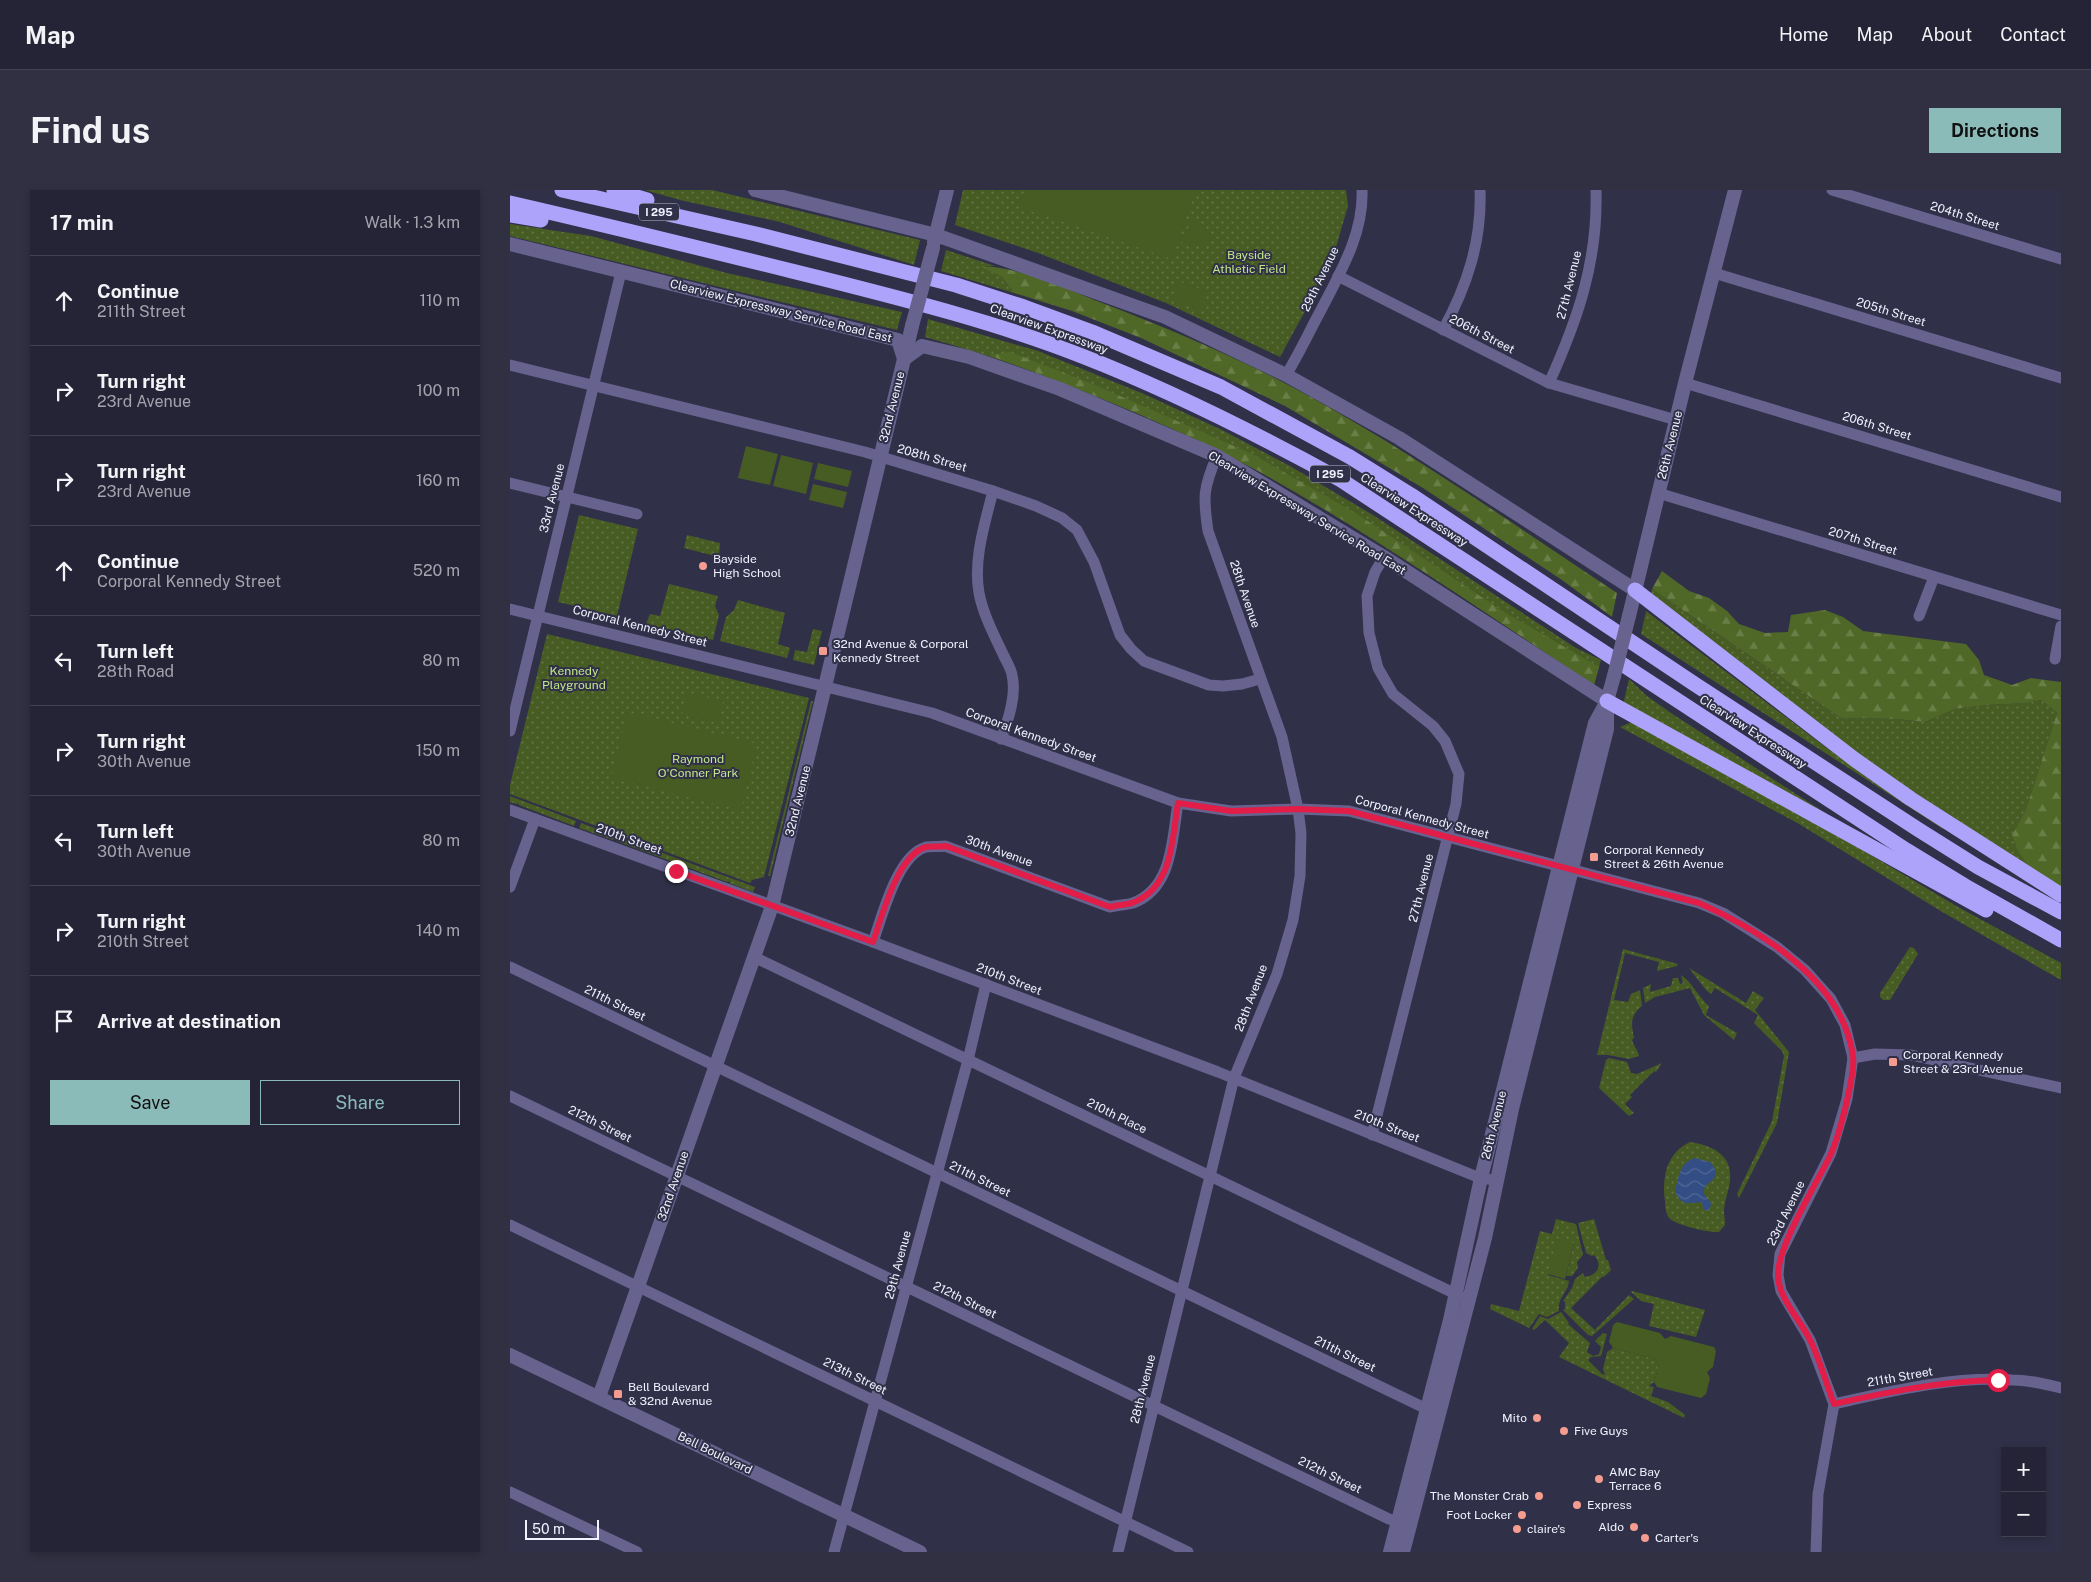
<!DOCTYPE html>
<html lang="en">
<head>
<meta charset="utf-8">
<style>
	body { margin:0; font-family:"Public Sans",sans-serif; background:#303042; color:#f1f3f6 }
	.controls { position:absolute; right:15px; bottom:15px; display:grid; overflow:hidden; border-radius:0px; box-shadow:0 2px 8px #0003 }
	.controls button { width:45px; height:45px; display:grid; place-items:center; padding:0; border:0; border-bottom:1px solid #414151; background:#242436; color:#f1f3f6; font:25px sans-serif }
	.scale { position:absolute; left:15px; bottom:12px; width:74px; box-sizing:border-box; padding-left:5px; border:2px solid #f1f2ff; border-top:0; font-size:14px; line-height:18px; white-space:nowrap; color:#f1f2ff; -webkit-text-stroke:4px #303048; paint-order:stroke }
	.stop { position:absolute; width:15px; height:15px; margin:-11px; border:4px solid #e11d48; border-radius:50%; background:#fff }
	.stop.end { background:#e11d48; border-color:#fff; box-shadow:0 1px 5px #0008 }
	.list { margin:0; padding:0; list-style:none }
	h2 { display:flex; justify-content:space-between; align-items:center; height:65px; margin:0; padding:0 20px; font-size:21px }
	h2 small { font-size:16px; font-weight:400; color:#a3a4ad }
	.list li { display:grid; grid-template-columns:32px 1fr auto; gap:15px; align-items:center; box-sizing:border-box; height:90px; padding:0 20px; border-top:1px solid #414151 }
	.list b { display:block; font-size:19px; white-space:nowrap }
	.list p { margin:0; font-size:16px; white-space:nowrap; color:#a3a4ad }
	.list em { font-size:16px; font-style:normal; color:#a3a4ad }
	.actions { display:flex; gap:10px; padding:15px 20px }
	.actions a { flex:1; padding:11px 0; border:1px solid #8bbbb9; border-radius:0px; text-align:center; font-size:18px; color:#8bbbb9 }
	.actions .main { background:#8bbbb9; color:#111 }
	.icon { flex:none; width:28px; height:28px; fill:none; stroke:currentColor; stroke-width:2; stroke-linecap:round; stroke-linejoin:round }
	.map { position:relative; flex:none; width:1551px; height:1362px; overflow:hidden; border-radius:0px }
	header { display:flex; align-items:center; gap:30px; box-sizing:border-box; height:70px; padding:0 25px; background:#242436; border-bottom:1px solid #414151 }
	header strong { font-size:24px }
	nav { display:flex; gap:28px; margin-inline-start:auto; font-size:18px }
	.intro { display:flex; align-items:center; justify-content:space-between; box-sizing:border-box; height:120px; padding:0 30px }
	h1 { margin:0; font-size:35px }
	.button { padding:12px 22px; border-radius:0px; background:#8bbbb9; color:#111; font-size:18px; font-weight:700 }
	main { display:flex; gap:30px; padding:0 30px }
	aside { flex:1; background:#242436; border-radius:0px; box-shadow:0 2px 8px #0003 }
	.map>svg:first-child { display:block }
</style>
</head>
<body>
<header>
<strong>Map</strong>
<nav><a>Home</a><a>Map</a><a>About</a><a>Contact</a></nav>
</header>
<div class="intro"><h1>Find us</h1><a class="button">Directions</a></div>
<main>
<aside>
<h2>17 min<small>Walk · 1.3 km</small></h2>
<ul class="list">
<li><svg class="icon" aria-label="ahead" viewBox="0 0 24 24"><path d="M12 20V5M6 11l6-6 6 6"/></svg><div><b>Continue</b><p>211th Street</p></div><em>110 m</em></li>
<li><svg class="icon" aria-label="right" viewBox="0 0 24 24"><path d="M7 20v-9h11M14 6l5 5-5 5"/></svg><div><b>Turn right</b><p>23rd Avenue</p></div><em>100 m</em></li>
<li><svg class="icon" aria-label="right" viewBox="0 0 24 24"><path d="M7 20v-9h11M14 6l5 5-5 5"/></svg><div><b>Turn right</b><p>23rd Avenue</p></div><em>160 m</em></li>
<li><svg class="icon" aria-label="ahead" viewBox="0 0 24 24"><path d="M12 20V5M6 11l6-6 6 6"/></svg><div><b>Continue</b><p>Corporal Kennedy Street</p></div><em>520 m</em></li>
<li><svg class="icon" aria-label="left" viewBox="0 0 24 24"><path d="M17 20v-9H6M10 6l-5 5 5 5"/></svg><div><b>Turn left</b><p>28th Road</p></div><em>80 m</em></li>
<li><svg class="icon" aria-label="right" viewBox="0 0 24 24"><path d="M7 20v-9h11M14 6l5 5-5 5"/></svg><div><b>Turn right</b><p>30th Avenue</p></div><em>150 m</em></li>
<li><svg class="icon" aria-label="left" viewBox="0 0 24 24"><path d="M17 20v-9H6M10 6l-5 5 5 5"/></svg><div><b>Turn left</b><p>30th Avenue</p></div><em>80 m</em></li>
<li><svg class="icon" aria-label="right" viewBox="0 0 24 24"><path d="M7 20v-9h11M14 6l5 5-5 5"/></svg><div><b>Turn right</b><p>210th Street</p></div><em>140 m</em></li>
<li><svg class="icon" aria-label="arrive" viewBox="0 0 24 24"><path d="M6 21V4h12l-3 4 3 4H6"/></svg><div><b>Arrive at destination</b></div></li>
</ul>
<div class="actions"><a class="main">Save</a><a>Share</a></div>
</aside>
<div class="map">
<svg width="1551" height="1362" viewBox="0 0 1551 1362">
	<defs>
		<pattern id="grass-dots" width="8" height="8" patternUnits="userSpaceOnUse" patternTransform="scale(1.25)"><rect width="8" height="8" fill="#475c23"/><path d="M2 2h.1M6 6h.1" fill="none" stroke="#627444" stroke-width="1.8" stroke-linecap="round"/></pattern>
		<pattern id="forest-firs" width="22" height="20" patternUnits="userSpaceOnUse" patternTransform="scale(1.25)"><rect width="22" height="20" fill="#506827"/><path d="M5 1l3.5 6h-7zM16 11l3.5 6h-7z" fill="#6a7e47"/></pattern>
		<pattern id="water-waves" width="16" height="10" patternUnits="userSpaceOnUse" patternTransform="scale(1.25)"><rect width="16" height="10" fill="#334e84"/><path d="M0 5q4-4 8 0t8 0" fill="none" stroke="#516896"/></pattern>
	</defs>
	<rect width="100%" height="100%" fill="#303048"/>
	<!-- grass -->
	<g fill="url(#grass-dots)">
		<polygon points="135,0 202,0 410,50 404,75 270,32 170,10"/>
		<polygon points="453,0 836,0 838,16 826,57 793,125 770,167 656,113 528,63 445,35"/>
		<polygon points="0,34 81,46 217,83 392,122 387,140 0,46"/>
		<polygon points="436,60 485,76 471,76 492,87 504,103 431,81"/>
		<path d="M418 129 528 161 634 204 712 240 780 276 863 325 1066 458 1091 470 1084 495C974 422 866 347 750 282 647 225 528 179 415 147Z"/>
		<polygon points="69,325 128,339 107,426 48,412"/>
		<polygon points="177,345 210,353 209,367 174,358"/>
		<polygon points="159,394 208,406 205,416 209,425 203,450 136,434 140,424 150,426"/>
		<polygon points="1142,399 1331,528 1386,529 1415,532 1445,519 1477,515 1518,513 1531,510 1547,523 1516,619 1502,645 1522,682 1367,580 1140,410"/>
		<polygon points="228,410 275,423 268,454 280,458 277,468 210,451 216,427 224,420"/>
		<polygon points="1136,421 1314,556 1358,588 1432,635 1433,639 1131,444"/>
		<polygon points="303,439 312,441 304,475 283,470 285,460 297,462"/>
		<polygon points="37,444 299,508 254,687 242,690 240,693 0,604 0,595"/>
		<polygon points="1119,489 1137,506 1161,523 1360,652 1113,515"/>
		<polygon points="301,511 303,511 260,686 258,686"/>
		<polygon points="1122,532 1354,661 1448,717 1551,773 1551,790 1434,723 1289,634 1110,537"/>
		<polygon points="0,606 66,631 64,636 9,615 8,613 7,614 0,612"/>
		<polygon points="71,633 245,697 243,702 219,693 220,691 217,692 106,651 106,649 104,648 103,650 69,638"/>
		<polygon points="1400,757 1404,758 1408,764 1380,810 1373,810 1370,807 1370,803"/>
		<path d="M1113 759 1168 774 1167 776 1147 781 1149 772 1115 763 1104 810 1118 812 1121 804 1130 800 1132 816C1120 826 1121 833 1124 848L1122 850C1124 857 1128 860 1129 866L1119 869 1098 865H1087Z"/>
		<polygon points="1179,778 1236,813 1243,801 1254,808 1245,820 1279,862 1267,933 1229,1008 1227,1004 1262,931 1274,866 1272,861 1244,833 1248,825 1205,798 1201,804 1196,800"/>
		<path d="M1171 785C1183 793 1188 807 1199 816L1196 825 1227 843 1224 850 1194 825 1180 798 1145 807 1135 813 1133 798 1141 794 1140 802 1161 796 1163 788H1168L1170 794 1173 793Z"/>
		<polygon points="1099,868 1117,872 1121,883 1127,884 1152,873 1146,882 1144,881 1120,905 1122,907 1115,914 1124,923 1119,926 1089,898 1096,870"/>
		<path d="M1180 952C1202 955 1223 965 1220 991 1219 1000 1215 1009 1214 1019 1214 1024 1215 1030 1215 1035L1209 1042C1199 1043 1167 1035 1160 1029 1156 1025 1155 1017 1155 1011 1152 988 1156 963 1180 952Z"/>
		<path d="M1046 1029 1066 1034 1073 1065 1067 1072 1068 1078 1062 1086H1056L1064 1053 1038 1085 1059 1091C1058 1103 1047 1107 1049 1121L1037 1127 1029 1124 1019 1138 980 1119 981 1114 1009 1121 1030 1041 1042 1044Z"/>
		<path d="M1084 1029 1096 1070H1098L1101 1080 1094 1087 1093 1086 1061 1118 1085 1140 1119 1105 1124 1109 1082 1146 1078 1145 1053 1120 1055 1119V1112L1053 1111 1062 1098 1065 1089 1073 1083 1075 1087C1088 1085 1093 1075 1084 1065L1082 1066 1076 1063 1068 1033Z"/>
		<polygon points="1122,1101 1195,1120 1186,1147 1139,1136 1144,1114 1131,1111 1121,1102"/>
		<polygon points="1051,1122 1059,1133 1058,1134 1080,1153 1077,1162 1083,1166 1089,1164 1091,1157 1085,1151 1093,1143 1097,1144 1091,1166 1081,1167 1078,1170 1092,1184 1095,1185 1093,1179 1097,1162 1103,1158 1145,1169 1149,1175 1144,1192 1139,1196 1144,1197 1141,1206 1158,1212 1175,1225 1174,1228 1049,1167 1059,1153 1035,1130 1024,1140 1022,1139 1030,1126 1038,1129"/>
	</g>
	<!-- forest -->
	<g fill="url(#forest-firs)">
		<path d="M470 76C513 77 556 99 595 114 662 140 736 171 799 206 905 265 1006 336 1107 403L1102 427 1052 390 913 298 775 216 631 148 562 121 504 103 492 87Z"/>
		<path d="M500 162 585 195 742 264 847 324 994 422 1089 477 1084 495C974 422 866 346 750 282 663 235 571 200 479 165Z"/>
		<polygon points="1152,381 1179,401 1199,408 1217,421 1229,434 1255,443 1278,442 1281,425 1315,420 1333,427 1353,441 1456,454 1469,470 1474,485 1502,495 1521,488 1551,492 1551,700 1522,682 1509,662 1502,645 1516,619 1547,523 1531,510 1518,513 1477,515 1445,519 1415,532 1386,529 1331,528 1142,399"/>
	</g>
	<!-- pitch -->
	<g fill="#475c23">
		<polygon points="515,0 686,0 662,69 509,17"/>
		<path d="M682 29C693 31 703 42 700 54L675 56 672 53Z"/>
		<polygon points="668,91 697,101 691,120 662,111"/>
		<polygon points="236,256 268,264 260,295 228,288"/>
		<polygon points="271,265 303,273 296,304 263,296"/>
		<polygon points="308,273 342,281 338,297 304,289"/>
		<polygon points="303,294 337,302 333,318 299,310"/>
		<polygon points="177,503 213,511 208,533 172,525"/>
		<polygon points="117,522 247,554 231,620 101,588"/>
		<polygon points="1047,1048 1064,1053 1055,1089 1038,1084"/>
		<polygon points="1107,1132 1150,1143 1155,1149 1161,1146 1204,1157 1206,1161 1203,1177 1197,1182 1200,1188 1196,1204 1191,1208 1147,1197 1144,1192 1149,1175 1145,1169 1103,1158 1099,1152 1103,1135"/>
	</g>
	<!-- water -->
	<path fill="url(#water-waves)" d="M1185 968 1200 972C1217 991 1191 991 1194 1003 1195 1006 1199 1010 1201 1013L1200 1019 1197 1021 1193 1019 1192 1012C1179 1013 1171 1017 1165 1001 1169 987 1169 973 1185 968Z"/>
	<g fill="none" stroke-linecap="round" stroke-linejoin="round">
		<!-- minor -->
		<g stroke="#67628e" stroke-width="11">
			<polyline points="1322,0 1551,69"/>
			<polyline points="1204,83 1551,188"/>
			<polyline points="828,86 1039,193 1166,230"/>
			<path d="M933 140C957 96 972 51 970 0"/>
			<polyline points="0,175 355,262 483,301 526,316 552,328 567,340 584,372 610,445 621,459 634,471 699,495 713,496 732,494 750,489"/>
			<path d="M776 185C789 164 799 142 811 120 830 83 854 43 852 0"/>
			<path d="M1039 193C1068 129 1088 71 1086 0"/>
			<polyline points="1175,193 1551,307"/>
			<polyline points="0,293 127,324"/>
			<path d="M483 301C475 333 463 369 469 403 473 424 484 445 493 464 496 471 501 478 502 485 507 505 498 531 491 549"/>
			<polyline points="1148,303 1551,425"/>
			<polyline points="0,419 422,523 668,613 721,621 788,619 839,621 1189,713 1213,723 1267,757 1295,780 1321,809 1335,835 1343,868 1337,909 1321,963 1270,1064 1268,1085 1271,1101 1300,1150 1324,1214 1308,1304 1306,1362"/>
			<polyline points="1409,426 1424,387"/>
			<polyline points="1545,469 1551,436"/>
			<polyline points="0,541 111,82"/>
			<polyline points="0,620 363,752 708,882 965,986 986,991"/>
			<polyline points="0,697 25,629"/>
			<path d="M363 752C372 727 387 665 416 657 422 656 430 657 435 656L600 717C607 715 616 715 623 713 663 698 662 649 668 613"/>
			<polyline points="244,767 952,1107"/>
			<polyline points="0,777 925,1223"/>
			<polyline points="1343,868 1365,864 1401,865 1551,898"/>
			<polyline points="0,906 879,1329 895,1334"/>
			<polyline points="862,945 946,614 949,584 935,551 923,536 883,504 868,478 859,443 857,406 865,382 874,367"/>
			<polyline points="0,1035 678,1362"/>
			<path d="M1324 1214C1382 1201 1443 1186 1502 1190 1519 1190 1535 1194 1551 1198"/>
			<polyline points="0,1302 127,1362"/>
			<polyline points="324,1362 458,870 476,794"/>
			<path d="M608 1362 724 888 767 784 783 730 790 686 791 643 788 619 772 547 698 341C693 307 693 298 707 266"/>
		</g>
		<!-- tertiary -->
		<g stroke="#67628e" stroke-width="14">
			<polyline points="245,0 426,45 655,127 776,185 889,248 1125,400"/>
			<polyline points="424,52 437,0"/>
			<polyline points="0,54 388,150 394,169 412,156 459,167 550,199 707,266 874,367 1097,511"/>
			<polyline points="1119,426 1175,193 1225,0"/>
			<polyline points="0,1165 410,1362"/>
			<polyline points="89,1207 262,716 402,136"/>
			<polyline points="880,1362 940,1130 971,988 1085,533 1097,511 1104,486"/>
			<polyline points="893,1362 975,1048 1002,919 1097,539 1097,511"/>
		</g>
		<!-- motorway -->
		<g stroke="#aea3fa" stroke-width="15">
			<polyline points="52,0 246,44 446,95 514,117 582,142 711,197 840,267 901,305 1186,495 1409,640 1468,677 1551,722"/>
			<polyline points="104,0 137,10"/>
			<path d="M0 13C105 37 209 63 314 89 401 111 488 133 572 166 662 201 747 244 831 290L1396 660 1455 696 1551 750"/>
			<polyline points="0,25 31,30"/>
			<polyline points="1125,400 1344,569 1401,609 1551,705"/>
			<polyline points="1097,511 1476,720"/>
		</g>
		<!-- tertiary-bridge -->
		<g stroke="#67628e" stroke-width="14">
			<polyline points="402,136 423,58"/>
			<polyline points="1104,486 1119,426"/>
		</g>
	</g>
	<g fill="none" stroke-linecap="round" stroke-linejoin="round">
		<!-- route -->
		<path stroke="#e11d48" stroke-width="6" d="M166 681 363 752C372 727 387 665 416 657 422 656 430 657 436 656L600 717C607 715 615 715 622 713 663 698 662 649 668 613L721 621 788 619 839 621 1189 713C1252 741 1334 792 1343 867 1345 880 1338 905 1335 919 1331 935 1327 951 1320 966 1305 996 1270 1052 1268 1083 1267 1107 1290 1129 1300 1150 1310 1170 1316 1193 1324 1214 1378 1202 1432 1191 1488 1190"/>
	</g>
	<!-- markers -->
	<g fill="#f59c90" stroke="#303048" stroke-width="2">
		<circle cx="193" cy="376" r="5"/>
		<rect x="308" y="456" width="10" height="10" rx="2.5"/>
		<rect x="1079" y="662" width="10" height="10" rx="2.5"/>
		<rect x="1378" y="867" width="10" height="10" rx="2.5"/>
		<rect x="103" y="1199" width="10" height="10" rx="2.5"/>
		<circle cx="1027" cy="1228" r="5"/>
		<circle cx="1054" cy="1241" r="5"/>
		<circle cx="1089" cy="1289" r="5"/>
		<circle cx="1029" cy="1306" r="5"/>
		<circle cx="1067" cy="1315" r="5"/>
		<circle cx="1012" cy="1325" r="5"/>
		<circle cx="1124" cy="1337" r="5"/>
		<circle cx="1007" cy="1339" r="5"/>
		<circle cx="1135" cy="1348" r="5"/>
	</g>
	<g text-anchor="middle" stroke-width="4" stroke-linejoin="round" paint-order="stroke">
		<!-- shield labels -->
		<g fill="#303048" stroke="#b7b8c8" stroke-width="1">
			<rect x="129" y="13.5" width="40" height="17" rx="4"/>
			<rect x="800" y="275.5" width="40" height="17" rx="4"/>
		</g>
		<g font-size="11" font-weight="bold" fill="#f1f2ff">
			<text x="149" y="26">I 295</text>
			<text x="820" y="288">I 295</text>
		</g>
		<!-- street labels -->
		<g font-size="12" fill="#f1f2ff" stroke="#303048">
			<text transform="translate(1455 26) rotate(17)" y="4">204th Street</text>
			<text transform="translate(810 89) rotate(-64)" y="4">29th Avenue</text>
			<text transform="translate(1059 95) rotate(-76)" y="4">27th Avenue</text>
			<text transform="translate(271 121) rotate(14)" y="4">Clearview Expressway Service Road East</text>
			<text transform="translate(1381 122) rotate(17)" y="4">205th Street</text>
			<text transform="translate(539 139) rotate(20)" y="4">Clearview Expressway</text>
			<text transform="translate(972 144) rotate(27)" y="4">206th Street</text>
			<text transform="translate(382 217) rotate(-76)" y="4">32nd Avenue</text>
			<text transform="translate(1367 236) rotate(17)" y="4">206th Street</text>
			<text transform="translate(1160 255) rotate(-76)" y="4">26th Avenue</text>
			<text transform="translate(422 268) rotate(16)" y="4">208th Street</text>
			<text transform="translate(42 308) rotate(-76)" y="4">33rd Avenue</text>
			<text transform="translate(904 320) rotate(33)" y="4">Clearview Expressway</text>
			<text transform="translate(797 323) rotate(31)" y="4">Clearview Expressway Service Road East</text>
			<text transform="translate(1353 351) rotate(17)" y="4">207th Street</text>
			<text transform="translate(735 404) rotate(71)" y="4">28th Avenue</text>
			<text transform="translate(130 436) rotate(14)" y="4">Corporal Kennedy Street</text>
			<text transform="translate(1243 542) rotate(33)" y="4">Clearview Expressway</text>
			<text transform="translate(521 545) rotate(20)" y="4">Corporal Kennedy Street</text>
			<text transform="translate(288 611) rotate(-76)" y="4">32nd Avenue</text>
			<text transform="translate(912 627) rotate(15)" y="4">Corporal Kennedy Street</text>
			<text transform="translate(119 649) rotate(20)" y="4">210th Street</text>
			<text transform="translate(489 661) rotate(20)" y="4">30th Avenue</text>
			<text transform="translate(911 698) rotate(-76)" y="4">27th Avenue</text>
			<text transform="translate(499 789) rotate(21)" y="4">210th Street</text>
			<text transform="translate(741 808) rotate(-69)" y="4">28th Avenue</text>
			<text transform="translate(105 813) rotate(26)" y="4">211th Street</text>
			<text transform="translate(607 926) rotate(26)" y="4">210th Place</text>
			<text transform="translate(90 934) rotate(26)" y="4">212th Street</text>
			<text transform="translate(984 935) rotate(-76)" y="4">26th Avenue</text>
			<text transform="translate(877 936) rotate(22)" y="4">210th Street</text>
			<text transform="translate(470 989) rotate(26)" y="4">211th Street</text>
			<text transform="translate(163 996) rotate(-71)" y="4">32nd Avenue</text>
			<text transform="translate(1276 1023) rotate(-64)" y="4">23rd Avenue</text>
			<text transform="translate(388 1075) rotate(-75)" y="4">29th Avenue</text>
			<text transform="translate(455 1110) rotate(26)" y="4">212th Street</text>
			<text transform="translate(835 1164) rotate(26)" y="4">211th Street</text>
			<text transform="translate(345 1186) rotate(26)" y="4">213th Street</text>
			<text transform="translate(1390 1187) rotate(-10)" y="4">211th Street</text>
			<text transform="translate(633 1199) rotate(-76)" y="4">28th Avenue</text>
			<text transform="translate(205 1263) rotate(26)" y="4">Bell Boulevard</text>
			<text transform="translate(820 1285) rotate(26)" y="4">212th Street</text>
		</g>
		<!-- park labels -->
		<g font-size="12" fill="#c1e689" stroke="#303048">
			<text x="739" y="69">Bayside<tspan x="739" dy="14">Athletic Field</tspan></text>
			<text x="64" y="485">Kennedy<tspan x="64" dy="14">Playground</tspan></text>
			<text x="188" y="573">Raymond<tspan x="188" dy="14">O'Conner Park</tspan></text>
		</g>
		<!-- poi labels -->
		<g font-size="12" fill="#f1f2ff" stroke="#303048" text-anchor="start">
			<text x="203" y="373">Bayside<tspan x="203" dy="14">High School</tspan></text>
			<text x="323" y="458">32nd Avenue &amp; Corporal<tspan x="323" dy="14">Kennedy Street</tspan></text>
			<text x="1094" y="664">Corporal Kennedy<tspan x="1094" dy="14">Street &amp; 26th Avenue</tspan></text>
			<text x="1393" y="869">Corporal Kennedy<tspan x="1393" dy="14">Street &amp; 23rd Avenue</tspan></text>
			<text x="118" y="1201">Bell Boulevard<tspan x="118" dy="14">&amp; 32nd Avenue</tspan></text>
			<text x="1017" y="1232" text-anchor="end">Mito</text>
			<text x="1064" y="1245">Five Guys</text>
			<text x="1099" y="1286">AMC Bay<tspan x="1099" dy="14">Terrace 6</tspan></text>
			<text x="1019" y="1310" text-anchor="end">The Monster Crab</text>
			<text x="1077" y="1319">Express</text>
			<text x="1002" y="1329" text-anchor="end">Foot Locker</text>
			<text x="1114" y="1341" text-anchor="end">Aldo</text>
			<text x="1017" y="1343">claire's</text>
			<text x="1145" y="1352">Carter's</text>
		</g>
	</g>
</svg>
<div class="controls">
<button>+</button>
<button>−</button>
</div>
<div class="scale">50 m</div>
<div class="stop" style="left:1488px;top:1190px"></div>
<div class="stop end" style="left:166px;top:681px"></div>
</div>
</main>
</body>
</html>
